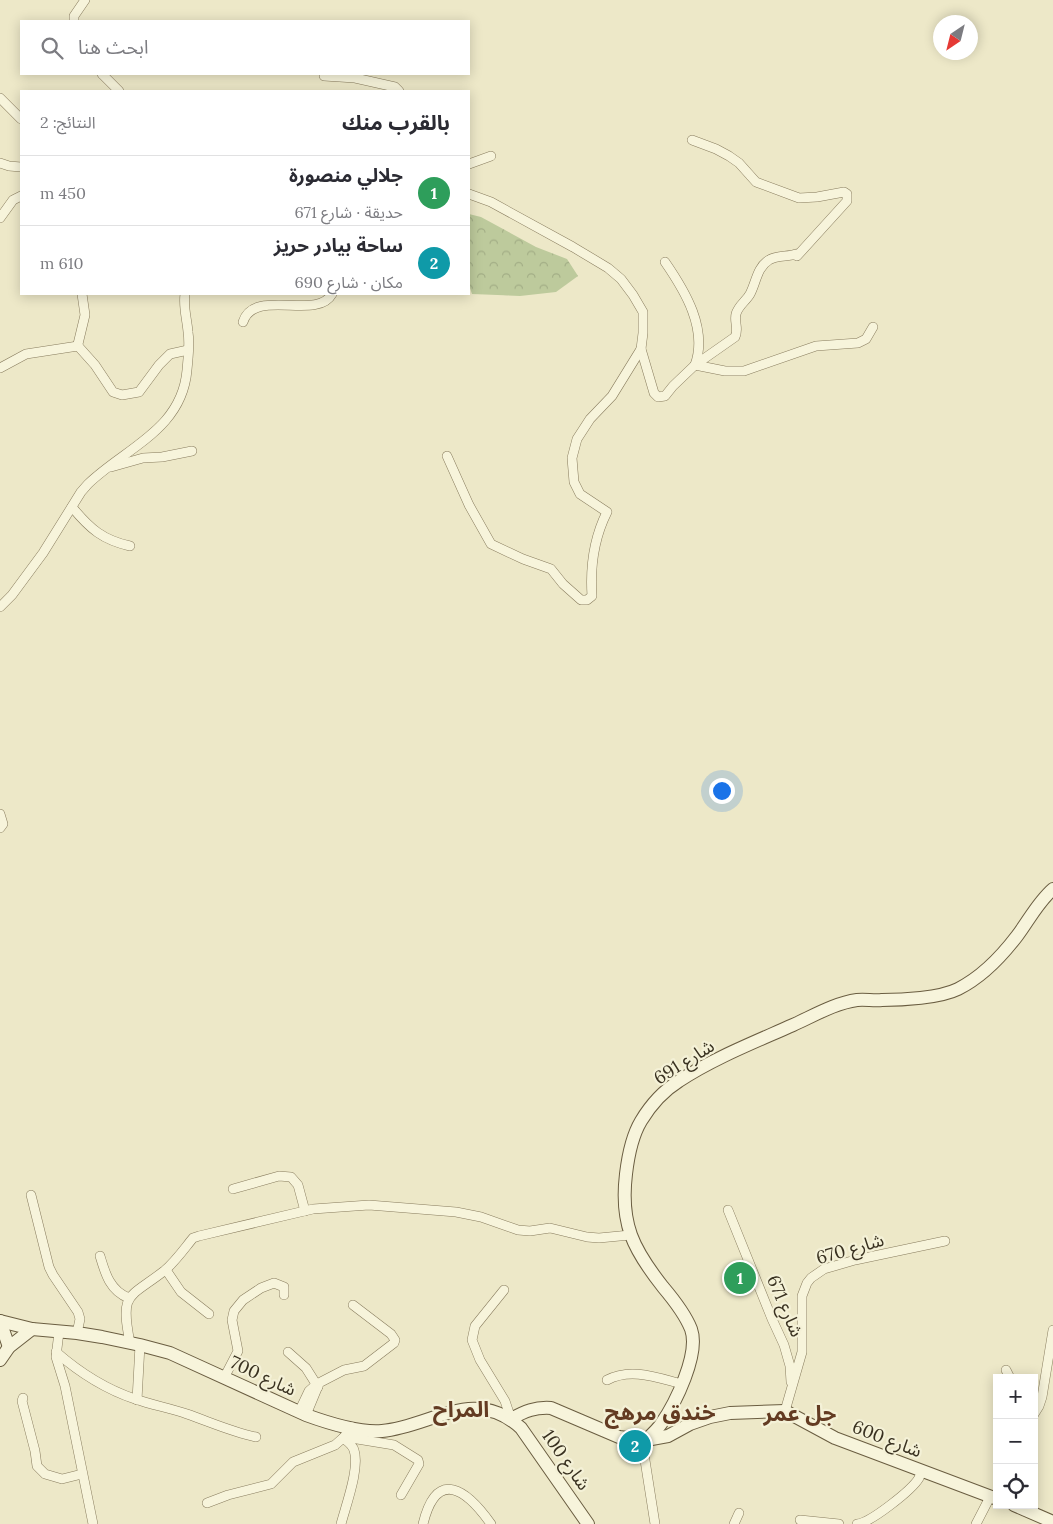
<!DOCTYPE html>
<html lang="ar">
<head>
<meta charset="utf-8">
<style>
	body { margin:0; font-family:Lora,"Noto Sans Arabic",serif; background:#f7f7f7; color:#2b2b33; direction:rtl }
	.controls { position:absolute; right:15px; bottom:15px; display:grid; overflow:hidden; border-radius:0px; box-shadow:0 2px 12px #0003 }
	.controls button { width:45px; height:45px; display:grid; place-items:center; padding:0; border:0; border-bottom:1px solid #e1e1e2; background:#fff; color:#2b2b33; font:25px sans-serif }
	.compass { position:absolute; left:933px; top:15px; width:45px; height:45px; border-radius:50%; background:#fff; box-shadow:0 2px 12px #0003; rotate:215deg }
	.you { position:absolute; left:721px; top:790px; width:18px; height:18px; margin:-12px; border:4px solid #fff; border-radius:50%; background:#1a73e8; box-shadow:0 0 0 8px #1a73e833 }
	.badge { display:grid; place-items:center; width:32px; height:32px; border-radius:50%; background:#0b8043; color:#fff; font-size:16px; font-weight:700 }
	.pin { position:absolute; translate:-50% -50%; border:2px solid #fff; box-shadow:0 1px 5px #0006 }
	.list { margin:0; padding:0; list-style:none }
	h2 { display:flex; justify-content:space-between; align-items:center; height:65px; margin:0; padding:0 20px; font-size:21px }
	h2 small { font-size:16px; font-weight:400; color:#7c7c81 }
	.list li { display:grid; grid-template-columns:32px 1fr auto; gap:15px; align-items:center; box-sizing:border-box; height:70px; padding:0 20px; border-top:1px solid #e1e1e2 }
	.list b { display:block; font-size:19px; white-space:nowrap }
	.list p { margin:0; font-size:16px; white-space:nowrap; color:#7c7c81 }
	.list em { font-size:16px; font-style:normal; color:#7c7c81 }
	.icon { flex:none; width:28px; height:28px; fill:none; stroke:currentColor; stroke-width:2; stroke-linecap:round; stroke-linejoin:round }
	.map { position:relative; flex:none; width:1053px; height:1524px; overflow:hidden; direction:ltr }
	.search { position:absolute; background:#fff; box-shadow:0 2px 12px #0003; left:20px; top:20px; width:450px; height:55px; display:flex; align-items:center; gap:12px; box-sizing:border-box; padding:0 18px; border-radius:0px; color:#7c7c81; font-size:19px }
	.panel { position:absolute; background:#fff; box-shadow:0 2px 12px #0003; left:20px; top:90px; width:450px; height:205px; border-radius:0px; direction:rtl }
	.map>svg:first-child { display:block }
</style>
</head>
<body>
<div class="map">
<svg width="1053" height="1524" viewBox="0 0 1053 1524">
	<defs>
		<pattern id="forest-crowns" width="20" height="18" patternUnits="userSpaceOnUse" patternTransform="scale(1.25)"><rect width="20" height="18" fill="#bdca9c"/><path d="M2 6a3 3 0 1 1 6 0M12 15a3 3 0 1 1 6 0" fill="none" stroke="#a3ae86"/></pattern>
	</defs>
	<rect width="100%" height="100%" fill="#ede8c8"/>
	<!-- forest -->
	<polygon fill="url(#forest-crowns)" points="469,214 481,217 536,247 567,259 578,276 556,292 520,296 472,294 469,285"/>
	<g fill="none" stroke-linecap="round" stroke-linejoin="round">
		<!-- street casing -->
		<g stroke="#887c5e" stroke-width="10">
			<g id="street">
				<polyline points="74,21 74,16 85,0"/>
				<polyline points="102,74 119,91"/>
				<polyline points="324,76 355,78 395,87 399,91"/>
				<polyline points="0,98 21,119"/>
				<polyline points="0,163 9,166 21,167"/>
				<polyline points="469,164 491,156"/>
				<polyline points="0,218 13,200 21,196"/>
				<path d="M665 262C685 291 708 329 695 365L725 371H744L816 346 858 343 866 339 873 327"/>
				<path d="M243 322C254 287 317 321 332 294"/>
				<polyline points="78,346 78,344 85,315 82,294"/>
				<path d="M641 349 654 393 658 397 665 396 673 386 695 365 735 337C739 329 734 322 736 314 738 306 746 301 750 294 756 283 757 267 769 260 777 255 788 257 796 254L797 256 847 201V194L844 192 817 197 799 198 756 182 739 163 729 156 716 149 692 140"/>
				<polyline points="0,368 26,354 78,346 95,365 113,392 122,395 139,392 159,365 170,354 188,350"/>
				<path d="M447 456 469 505 491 544 523 559 551 569 563 584 581 600H587L592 596C590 567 594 538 607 512L580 494 574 482 572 458 577 439 590 419 612 396 641 349 643 333V312L633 295 621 279 608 268 573 247 491 202 469 194"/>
				<polyline points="111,467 143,458 162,457 192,451"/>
				<path d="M72 507C90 529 103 540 130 546"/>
				<path d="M0 607 12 595 43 553 81 492 88 484C125 448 182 430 187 370 188 358 190 344 188 332 187 319 183 307 185 294"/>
				<polyline points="0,814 3,824 0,828"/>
				<polyline points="233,1189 279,1176 291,1177 298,1185 305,1211"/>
				<polyline points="31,1195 49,1267 53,1275 78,1312 80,1319 77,1333"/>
				<polyline points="728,1210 772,1319 784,1345 790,1366 791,1382"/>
				<path d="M100 1256C105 1273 110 1291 129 1298"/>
				<polyline points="166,1270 181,1292 209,1314"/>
				<polyline points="504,1290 475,1326 472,1340 480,1360 505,1401 511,1419"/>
				<polyline points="59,1332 56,1357 65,1386 93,1524"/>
				<path d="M130 1343C120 1292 128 1299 164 1271 175 1262 184 1249 193 1238L199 1236 313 1209 369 1205 456 1212 481 1217 518 1230 530 1231 550 1228 587 1237 599 1238 630 1235"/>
				<path d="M56 1352C80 1373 105 1389 135 1399 152 1405 170 1408 187 1414 210 1422 232 1432 256 1437"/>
				<polyline points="288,1352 306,1368 318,1387"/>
				<polyline points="1006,1370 1010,1378"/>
				<polyline points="224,1378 238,1351 232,1320 234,1311 243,1300 261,1288 274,1283 284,1287 284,1295"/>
				<path d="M607 1380C631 1367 658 1378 682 1384"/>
				<polyline points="23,1398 22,1401 35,1451 37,1466 45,1474 62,1479 82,1474"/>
				<polyline points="137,1400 140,1345"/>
				<polyline points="785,1411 802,1352 802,1296 807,1283 811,1278 824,1269 855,1260 945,1241"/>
				<polyline points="299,1412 309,1391 317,1384 344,1370 364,1366 394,1343 395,1340 391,1334 353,1305"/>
				<polyline points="1034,1414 1039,1406 1042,1397 1053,1330"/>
				<polyline points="306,1415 318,1386"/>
				<polyline points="345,1437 394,1445 418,1460 419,1464 401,1495"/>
				<polyline points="640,1440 644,1454 655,1524"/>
				<polyline points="207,1503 228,1495 271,1484 293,1462 335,1445 343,1438 352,1427"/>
				<polyline points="800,1520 839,1524"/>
				<path d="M341 1524C346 1505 360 1468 354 1450 352 1444 348 1442 343 1438"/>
				<path d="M423 1524C437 1467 467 1490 491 1524"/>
				<polyline points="734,1524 739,1513"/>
				<path d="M857 1524C870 1523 912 1490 919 1478 920 1475 921 1473 922 1470"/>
				<polyline points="976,1524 990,1497"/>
			</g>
		</g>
		<!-- secondary casing -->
		<g stroke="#6a5d41" stroke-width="14">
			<g id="secondary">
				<path d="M0 1321 32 1329 77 1333 102 1337 140 1345 170 1353 306 1415C328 1423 359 1433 382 1431 431 1427 474 1385 521 1428L588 1524"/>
				<polyline points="0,1321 9,1347"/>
				<polyline points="0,1360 9,1347 32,1329"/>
				<path d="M511 1419C525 1411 535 1407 551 1408L619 1437 646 1440 668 1436 690 1424 710 1417 730 1413 785 1411 835 1438 997 1499"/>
				<path d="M646 1440C651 1435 657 1430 661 1424 675 1404 700 1354 691 1329 685 1314 674 1300 663 1287 633 1249 620 1224 626 1174 628 1157 632 1136 641 1121 650 1106 663 1091 679 1081 714 1058 755 1042 793 1025 813 1016 835 1003 857 1000 865 999 874 1001 882 1000 902 1000 940 998 958 989 982 977 1001 957 1017 936 1029 920 1038 902 1053 889"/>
				<polyline points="1014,1505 1053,1522"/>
			</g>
		</g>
		<!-- street -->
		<use href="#street" stroke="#f7f4db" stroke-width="9"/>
		<!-- secondary -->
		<use href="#secondary" stroke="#f7f4db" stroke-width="12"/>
	</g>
	<g text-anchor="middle" stroke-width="4.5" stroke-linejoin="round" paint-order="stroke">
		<!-- street labels -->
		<g font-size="18" fill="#393120" stroke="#f4f1d7">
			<text transform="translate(684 1062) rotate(-32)" y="6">شارع 691</text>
			<text transform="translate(850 1249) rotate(-16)" y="6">شارع 670</text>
			<text transform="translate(785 1306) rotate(67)" y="6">شارع 671</text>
			<text transform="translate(263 1376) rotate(25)" y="6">شارع 700</text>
			<text transform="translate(887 1439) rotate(21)" y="6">شارع 600</text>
			<text transform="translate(566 1460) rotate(55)" y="6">شارع 100</text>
		</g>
		<!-- district labels -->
		<g font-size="22" font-weight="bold" fill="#633b22" stroke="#f4f1d7">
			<text x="461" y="1417">المراح</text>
			<text x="660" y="1420">خندق مرهج</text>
			<text x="800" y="1421">جل عمر</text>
		</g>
	</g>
</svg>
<div class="controls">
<button>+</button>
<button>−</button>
<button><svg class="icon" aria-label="locate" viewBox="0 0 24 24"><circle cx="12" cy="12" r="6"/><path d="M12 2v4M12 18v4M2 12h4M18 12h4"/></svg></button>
</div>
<svg class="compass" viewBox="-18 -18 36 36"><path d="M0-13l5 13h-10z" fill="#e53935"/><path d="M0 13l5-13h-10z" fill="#7c7c81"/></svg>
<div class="you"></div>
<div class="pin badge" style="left:740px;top:1278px;background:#2e9e5b">1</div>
<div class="pin badge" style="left:635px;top:1446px;background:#0f9aa8">2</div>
<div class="search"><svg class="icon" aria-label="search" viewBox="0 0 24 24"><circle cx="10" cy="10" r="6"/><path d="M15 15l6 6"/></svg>ابحث هنا</div>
<section class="panel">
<h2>بالقرب منك<small>النتائج: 2</small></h2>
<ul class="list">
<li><span class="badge" style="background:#2e9e5b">1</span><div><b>جلالي منصورة</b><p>حديقة · شارع 671</p></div><em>450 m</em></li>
<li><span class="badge" style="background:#0f9aa8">2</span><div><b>ساحة بيادر حريز</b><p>مكان · شارع 690</p></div><em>610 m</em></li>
</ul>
</section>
</div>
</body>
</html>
